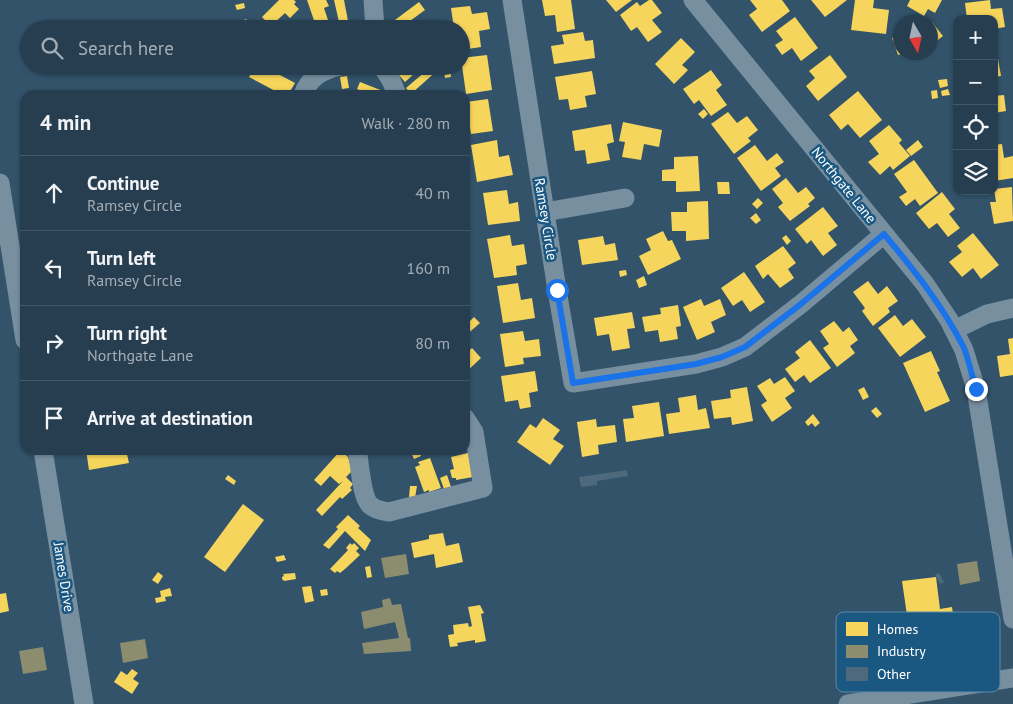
<!DOCTYPE html>
<html lang="en">
<head>
<meta charset="utf-8">
<style>
	body { margin:0; font-family:"PT Sans",sans-serif; background:#32495a; color:#f1f3f6 }
	.controls { position:absolute; right:15px; top:15px; display:grid; overflow:hidden; border-radius:10px; box-shadow:0 1px 4px #0004 }
	.controls button { width:45px; height:45px; display:grid; place-items:center; padding:0; border:0; border-bottom:1px solid #425767; background:#263e50; color:#f1f3f6; font:25px sans-serif }
	.compass { position:absolute; left:893px; top:15px; width:45px; height:45px; border-radius:50%; background:#263e50; box-shadow:0 1px 4px #0004; rotate:171deg }
	.stop { position:absolute; width:15px; height:15px; margin:-11px; border:4px solid #1a73e8; border-radius:50%; background:#fff }
	.stop.end { background:#1a73e8; border-color:#fff; box-shadow:0 1px 5px #0008 }
	.list { margin:0; padding:0; list-style:none }
	h2 { display:flex; justify-content:space-between; align-items:center; height:65px; margin:0; padding:0 20px; font-size:21px }
	h2 small { font-size:16px; font-weight:400; color:#a4aeb7 }
	.list li { display:grid; grid-template-columns:32px 1fr auto; gap:15px; align-items:center; box-sizing:border-box; height:75px; padding:0 20px; border-top:1px solid #425767 }
	.list b { display:block; font-size:19px; white-space:nowrap }
	.list p { margin:0; font-size:16px; white-space:nowrap; color:#a4aeb7 }
	.list em { font-size:16px; font-style:normal; color:#a4aeb7 }
	.icon { flex:none; width:28px; height:28px; fill:none; stroke:currentColor; stroke-width:2; stroke-linecap:round; stroke-linejoin:round }
	.map { position:relative; flex:none; width:1013px; height:704px; overflow:hidden }
	.search { position:absolute; background:#263e50; box-shadow:0 1px 4px #0004; left:20px; top:20px; width:450px; height:55px; display:flex; align-items:center; gap:12px; box-sizing:border-box; padding:0 18px; border-radius:28px; color:#a4aeb7; font-size:19px }
	.panel { position:absolute; background:#263e50; box-shadow:0 1px 4px #0004; left:20px; top:90px; width:450px; height:365px; border-radius:15px }
	.map>svg:first-child { display:block }
</style>
</head>
<body>
<div class="map">
<svg width="1013" height="704" viewBox="0 0 1013 704">
	<rect width="100%" height="100%" fill="#32536a"/>
	<!-- homes -->
	<g fill="#f6d55c">
		<polygon points="279,0 294,0 296,2 294,4 299,9 290,18 285,13 271,26 262,17"/>
		<polygon points="307,0 326,0 329,6 324,8 330,26 317,29"/>
		<polygon points="334,0 344,0 348,21 339,22"/>
		<polygon points="542,0 571,0 575,29 557,32 555,15 545,16"/>
		<polygon points="606,0 632,0 616,12"/>
		<polygon points="649,0 652,0 662,13 652,20 662,32 648,42 637,27 631,31 620,15 637,2 640,6"/>
		<polygon points="750,0 782,0 790,11 762,32 749,15 757,9"/>
		<polygon points="811,0 847,0 825,17"/>
		<polygon points="855,0 874,0 873,8 889,10 886,34 851,30"/>
		<polygon points="910,0 942,0 935,13 928,9 924,16 907,6"/>
		<polygon points="990,0 991,9 1002,8 1005,27 994,29 994,19 967,19 965,3"/>
		<polygon points="419,2 425,10 399,29 395,29 391,23"/>
		<polygon points="244,3 245,8 237,10 235,5"/>
		<polygon points="470,6 472,14 487,12 490,29 479,31 481,47 461,50 461,29 454,29 451,8"/>
		<polygon points="795,17 818,48 801,61 792,48 782,55 775,45 783,40 776,31"/>
		<polygon points="245,19 263,29 246,29 241,26"/>
		<polygon points="308,21 311,29 302,29 301,23"/>
		<polygon points="356,21 358,29 334,29 334,28"/>
		<polygon points="932,22 943,36 930,46 930,23"/>
		<polygon points="583,32 585,41 593,40 595,58 554,64 551,46 564,44 562,35"/>
		<polygon points="900,35 900,52 904,53 898,55 892,38"/>
		<polygon points="681,38 695,52 682,65 688,70 674,84 655,64"/>
		<polygon points="487,55 492,90 466,94 461,58"/>
		<polygon points="830,55 847,77 818,101 806,86 815,78 809,71"/>
		<polygon points="998,59 1001,76 994,77 994,60"/>
		<polygon points="255,66 263,66 295,83 289,93 281,94 249,77"/>
		<polygon points="404,66 410,66 415,73 405,82 397,73"/>
		<polygon points="422,66 438,66 440,68 411,94 406,88 426,71"/>
		<polygon points="450,68 451,77 445,78 444,69"/>
		<polygon points="711,70 722,85 716,90 727,105 711,116 699,100 694,104 683,89"/>
		<polygon points="592,71 596,94 585,96 587,107 570,110 568,99 559,100 555,77"/>
		<polygon points="347,76 349,88 342,89 340,77"/>
		<polygon points="947,79 948,86 940,88 938,80"/>
		<polygon points="360,82 388,93 387,95 372,95 357,89"/>
		<polygon points="948,89 950,95 942,96 941,91"/>
		<polygon points="937,90 938,98 932,99 931,91"/>
		<polygon points="858,91 882,120 860,138 848,124 841,130 829,115"/>
		<polygon points="1004,95 1006,111 994,113 994,96"/>
		<polygon points="488,99 493,131 471,134 466,102"/>
		<polygon points="704,109 708,114 703,119 698,114"/>
		<polygon points="728,112 737,123 747,116 758,130 748,138 751,141 734,154 711,124"/>
		<polygon points="623,122 662,130 659,147 644,144 641,160 622,157 625,142 619,141"/>
		<polygon points="611,124 614,142 607,144 610,160 587,164 585,150 575,151 572,131"/>
		<polygon points="889,125 902,140 899,143 910,156 893,170 890,166 880,175 868,162 879,154 869,141"/>
		<polygon points="497,140 499,157 509,155 513,175 477,182 471,145"/>
		<polygon points="918,140 923,147 911,156 906,150"/>
		<polygon points="1002,144 1004,158 1013,156 1013,178 994,181 994,145"/>
		<polygon points="755,145 767,161 777,153 784,162 775,168 781,176 761,191 737,158"/>
		<polygon points="698,156 700,191 676,192 676,181 662,181 662,170 674,169 674,157"/>
		<polygon points="914,160 938,193 920,206 915,199 906,206 899,197 907,192 894,174"/>
		<polygon points="786,178 798,193 806,187 815,198 808,204 810,206 790,221 778,207 783,203 772,189"/>
		<polygon points="717,182 729,182 730,194 718,194"/>
		<polygon points="1012,187 1013,221 994,224 990,202 996,202 994,189"/>
		<polygon points="507,190 509,204 518,202 520,221 488,225 483,193"/>
		<polygon points="942,192 955,209 949,214 960,228 948,237 937,223 929,229 916,213"/>
		<polygon points="758,198 763,203 757,209 752,204"/>
		<polygon points="708,201 709,239 686,241 686,231 672,231 671,212 687,212 687,202"/>
		<polygon points="823,207 838,226 828,233 837,245 823,256 811,240 807,244 795,229"/>
		<polygon points="756,213 761,220 756,224 750,218"/>
		<polygon points="663,231 668,241 672,240 681,259 648,275 639,256 651,250 646,239"/>
		<polygon points="973,233 999,265 981,279 973,268 962,277 949,262 962,252 957,246"/>
		<polygon points="510,235 512,246 524,244 527,264 516,266 517,275 494,278 487,239"/>
		<polygon points="786,235 791,241 787,245 782,238"/>
		<polygon points="603,236 605,245 615,243 618,260 582,265 578,240"/>
		<polygon points="783,246 796,263 788,269 794,278 780,288 768,274 763,279 755,266"/>
		<polygon points="626,270 627,275 620,277 619,271"/>
		<polygon points="744,272 765,302 750,312 742,300 733,306 721,288"/>
		<polygon points="644,276 647,285 639,288 636,280"/>
		<polygon points="868,281 878,294 887,286 898,301 888,308 890,312 873,326 862,311 865,308 853,292"/>
		<polygon points="518,283 521,300 532,298 535,318 503,323 497,286"/>
		<polygon points="701,299 704,306 720,299 726,315 711,322 715,332 697,340 683,307"/>
		<polygon points="678,305 681,326 676,327 678,339 660,342 658,330 645,332 642,317 661,314 660,308"/>
		<polygon points="632,312 635,328 627,329 630,348 612,351 609,334 597,336 594,318"/>
		<polygon points="895,315 903,326 912,319 926,337 900,357 878,328"/>
		<polygon points="474,317 480,323 465,336 465,326"/>
		<polygon points="834,321 843,332 849,327 858,340 850,346 855,353 837,367 823,348 829,344 820,331"/>
		<polygon points="523,331 525,341 539,339 541,356 523,358 524,364 505,367 500,334"/>
		<polygon points="1013,338 1013,375 1000,377 997,356 1010,354 1008,339"/>
		<polygon points="810,340 831,368 810,383 804,375 795,382 785,369 800,358 795,352"/>
		<polygon points="472,348 481,358 465,373 465,354"/>
		<polygon points="931,351 940,371 937,372 950,401 925,412 903,363"/>
		<polygon points="535,371 538,391 529,393 531,407 520,409 518,400 505,402 501,376"/>
		<polygon points="785,377 795,391 785,398 792,408 772,422 761,405 767,401 757,386 770,378 774,384"/>
		<polygon points="747,387 753,421 732,425 731,417 714,419 711,401 731,398 730,390"/>
		<polygon points="864,387 869,397 863,400 858,390"/>
		<polygon points="696,395 698,410 706,408 710,428 669,434 666,414 680,412 678,398"/>
		<polygon points="659,402 664,436 626,442 623,419 634,418 632,406"/>
		<polygon points="876,407 882,414 877,418 871,411"/>
		<polygon points="813,414 820,423 815,427 812,423 808,426 805,422"/>
		<polygon points="543,418 560,430 553,439 564,446 550,465 517,442 530,424 536,428"/>
		<polygon points="596,419 597,427 615,425 617,442 598,445 599,454 582,457 577,422"/>
		<polygon points="86,450 126,450 129,463 89,470"/>
		<polygon points="341,450 348,457 352,471 346,477 353,484 350,488 352,490 342,499 340,497 322,516 316,510 343,481 339,484 330,476 321,486 314,480"/>
		<polygon points="410,450 419,450 421,456 414,459"/>
		<polygon points="468,453 473,477 456,480 456,478 452,478 450,470 454,469 451,457"/>
		<polygon points="430,458 441,488 429,492 429,490 424,492 415,467 420,465 418,462"/>
		<polygon points="228,475 236,481 234,485 225,479"/>
		<polygon points="447,475 451,487 444,489 440,478"/>
		<polygon points="410,486 417,486 415,498 409,497"/>
		<polygon points="243,504 264,520 225,572 204,557"/>
		<polygon points="348,515 360,526 358,528 371,540 365,551 345,531 329,549 323,545 338,529 336,527"/>
		<polygon points="443,533 446,546 459,543 463,562 436,568 434,554 414,558 411,543 429,539 429,535"/>
		<polygon points="350,543 352,545 354,543 359,548 356,551 360,555 345,569 340,573 337,571 335,573 330,569 348,550 346,548"/>
		<polygon points="284,555 286,560 277,562 275,557"/>
		<polygon points="370,566 372,577 367,578 365,567"/>
		<polygon points="158,572 163,576 158,584 152,580"/>
		<polygon points="295,573 296,579 284,581 282,579 282,577 284,576 283,574"/>
		<polygon points="936,577 940,609 952,607 956,635 929,639 928,633 910,636 902,581"/>
		<polygon points="311,586 314,601 305,603 302,587"/>
		<polygon points="170,588 172,596 165,597 166,601 156,603 155,598 161,597 160,591"/>
		<polygon points="327,589 328,595 321,596 320,590"/>
		<polygon points="6,593 9,611 0,613 0,594"/>
		<polygon points="480,605 484,613 481,614 486,641 475,643 475,640 457,643 458,646 450,647 448,635 454,634 453,625 468,623 469,627 472,626 468,607"/>
		<polygon points="132,669 138,673 133,679 139,683 132,694 114,682 121,671 127,675"/>
	</g>
	<!-- industry -->
	<g fill="#8c8c6e">
		<polygon points="406,554 409,574 385,578 381,558"/>
		<polygon points="977,561 980,581 960,585 957,564"/>
		<polygon points="390,598 392,605 401,604 408,638 410,638 411,651 364,654 362,643 399,638 395,622 364,629 361,612 383,607 382,600"/>
		<polygon points="145,639 148,658 123,663 120,643"/>
		<polygon points="43,647 47,670 23,674 19,651"/>
	</g>
	<!-- building -->
	<g fill="#4e697b">
		<polygon points="627,470 628,476 597,481 597,485 581,487 579,477"/>
		<polygon points="939,573 944,582 940,584 935,575"/>
	</g>
	<g fill="none" stroke-linecap="round" stroke-linejoin="round">
		<!-- minor -->
		<g stroke="#788fa0" stroke-width="19">
			<polyline points="373,0 375,29"/>
			<polyline points="512,0 557,290 573,383 696,364 722,357 745,347 801,304 884,234"/>
			<polyline points="693,0 925,284 949,320 964,350 976,389 1013,619"/>
			<polyline points="382,66 391,80 397,95"/>
			<path d="M303 95C309 77 323 70 340 66"/>
			<polyline points="0,183 25,340"/>
			<polyline points="545,212 625,198"/>
			<polyline points="954,330 987,314 1013,308"/>
			<polyline points="43,450 84,704"/>
			<path d="M357 450C360 463 361 496 370 505 375 510 383 511 389 512L483 488 474 432 465 418"/>
			<polyline points="848,704 1013,678"/>
		</g>
	</g>
	<g fill="none" stroke-linecap="round" stroke-linejoin="round">
		<!-- route -->
		<path stroke="#1a73e8" stroke-width="6" d="M557 290 573 383 696 364 722 357 745 347 801 304 884 234C914 270 943 306 964 348 969 361 972 376 976 389"/>
	</g>
	<g text-anchor="middle" stroke-width="5" stroke-linejoin="round" paint-order="stroke">
		<!-- street labels -->
		<g font-size="14" fill="#fff" stroke="#1b5881">
			<text transform="translate(844 185) rotate(51)" y="5">Northgate Lane</text>
			<text transform="translate(546 219) rotate(81)" y="5">Ramsey Circle</text>
			<text transform="translate(64 577) rotate(81)" y="5">James Drive</text>
		</g>
	</g>
	<!-- legend -->
	<rect x="836" y="612" width="164" height="80" rx="8" fill="#1b5881" stroke="#5f8aa7" stroke-width="1"/>
	<rect x="846" y="622" width="22" height="14" fill="#f6d55c"/>
	<rect x="846" y="645" width="22" height="13" fill="#8c8c6e"/>
	<rect x="846" y="667" width="22" height="14" fill="#4e697b"/>
	<g font-size="14" fill="#fff">
		<text x="877" y="634">Homes</text>
		<text x="877" y="656">Industry</text>
		<text x="877" y="679">Other</text>
	</g>
</svg>
<div class="controls">
<button>+</button>
<button>−</button>
<button><svg class="icon" aria-label="locate" viewBox="0 0 24 24"><circle cx="12" cy="12" r="6"/><path d="M12 2v4M12 18v4M2 12h4M18 12h4"/></svg></button>
<button><svg class="icon" aria-label="layers" viewBox="0 0 24 24"><path d="M12 4l9 5-9 5-9-5zM3 14l9 5 9-5"/></svg></button>
</div>
<svg class="compass" viewBox="-18 -18 36 36"><path d="M0-13l5 13h-10z" fill="#e53935"/><path d="M0 13l5-13h-10z" fill="#a4aeb7"/></svg>
<div class="stop" style="left:557px;top:290px"></div>
<div class="stop end" style="left:976px;top:389px"></div>
<div class="search"><svg class="icon" aria-label="search" viewBox="0 0 24 24"><circle cx="10" cy="10" r="6"/><path d="M15 15l6 6"/></svg>Search here</div>
<section class="panel">
<h2>4 min<small>Walk · 280 m</small></h2>
<ul class="list">
<li><svg class="icon" aria-label="ahead" viewBox="0 0 24 24"><path d="M12 20V5M6 11l6-6 6 6"/></svg><div><b>Continue</b><p>Ramsey Circle</p></div><em>40 m</em></li>
<li><svg class="icon" aria-label="left" viewBox="0 0 24 24"><path d="M17 20v-9H6M10 6l-5 5 5 5"/></svg><div><b>Turn left</b><p>Ramsey Circle</p></div><em>160 m</em></li>
<li><svg class="icon" aria-label="right" viewBox="0 0 24 24"><path d="M7 20v-9h11M14 6l5 5-5 5"/></svg><div><b>Turn right</b><p>Northgate Lane</p></div><em>80 m</em></li>
<li><svg class="icon" aria-label="arrive" viewBox="0 0 24 24"><path d="M6 21V4h12l-3 4 3 4H6"/></svg><div><b>Arrive at destination</b></div></li>
</ul>
</section>
</div>
</body>
</html>
